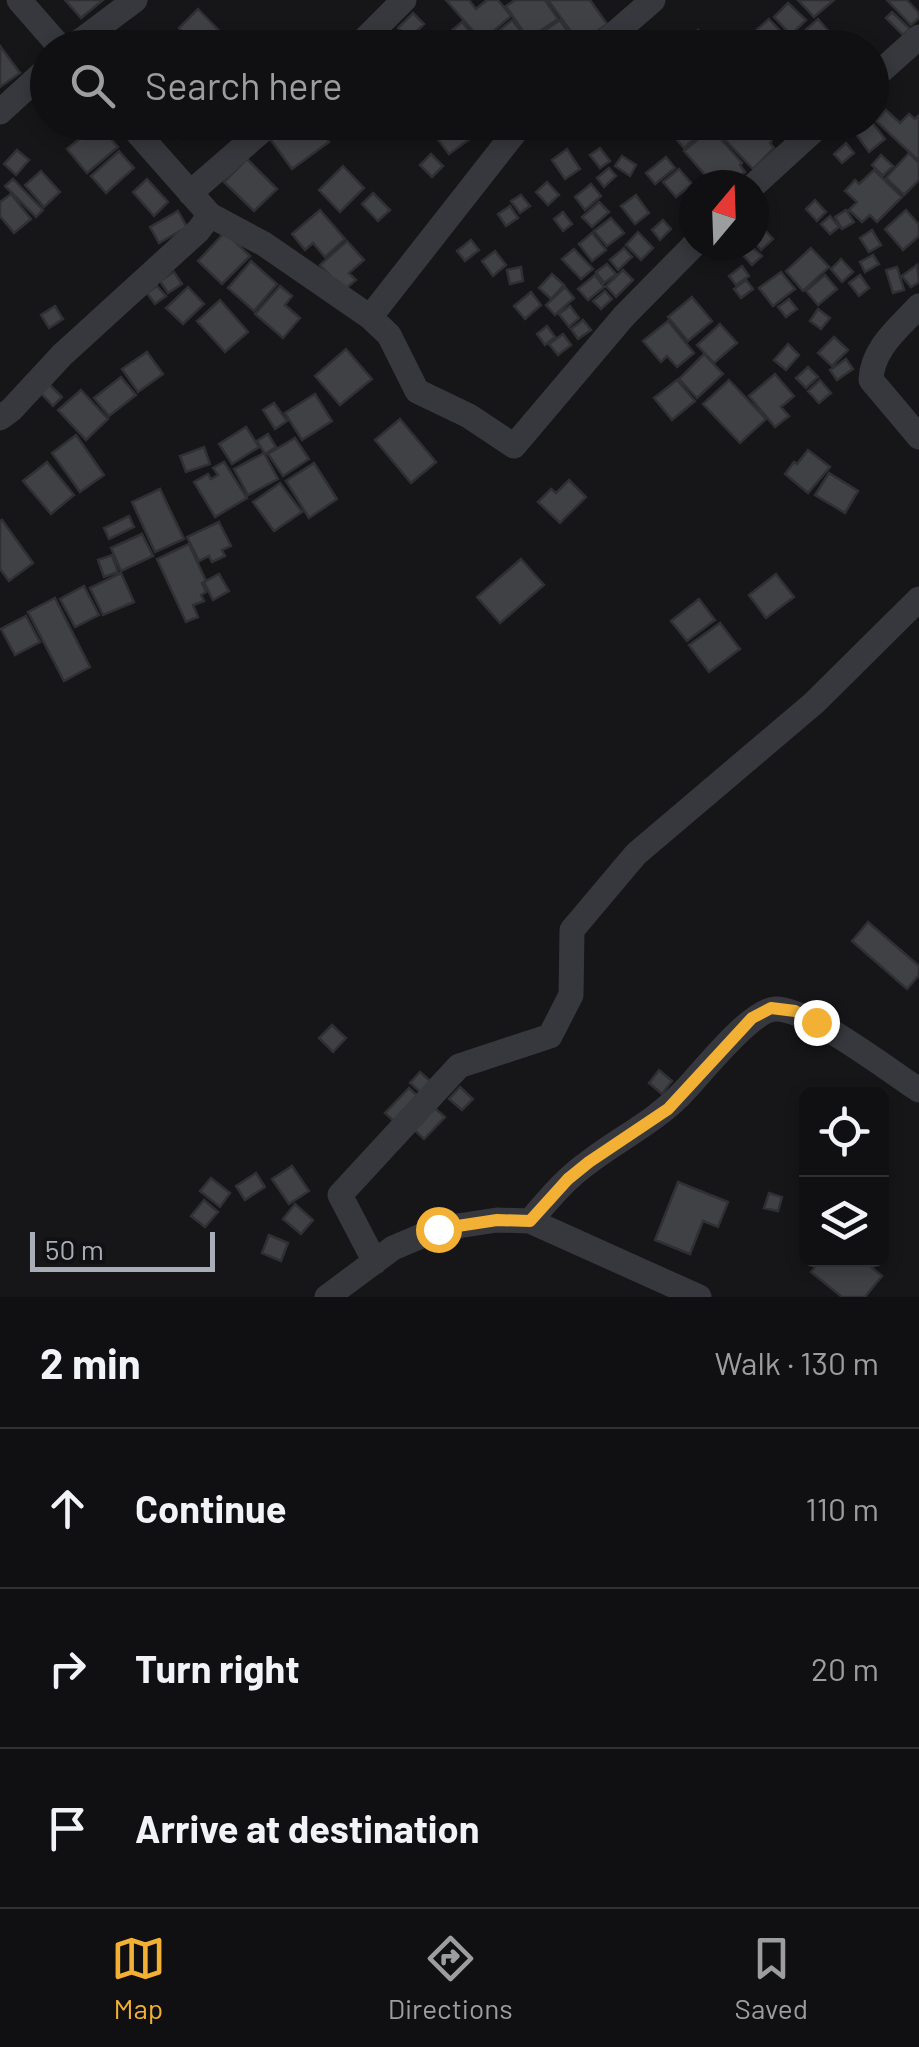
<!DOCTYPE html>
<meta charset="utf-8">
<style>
body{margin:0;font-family:Barlow,sans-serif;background:#1e1e20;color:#f1f3f6}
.controls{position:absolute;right:30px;bottom:30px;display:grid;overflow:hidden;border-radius:15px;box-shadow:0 5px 15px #0003}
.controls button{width:90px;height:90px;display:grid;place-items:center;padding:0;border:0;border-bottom:2px solid #303032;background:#101012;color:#f1f3f6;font:50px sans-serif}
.compass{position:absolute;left:679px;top:170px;width:90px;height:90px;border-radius:50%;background:#101012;box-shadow:0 5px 15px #0003;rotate:19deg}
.scale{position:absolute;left:30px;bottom:25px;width:185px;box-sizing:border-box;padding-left:10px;border:5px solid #a8adb8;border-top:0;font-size:28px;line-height:35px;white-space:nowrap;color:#a8adb8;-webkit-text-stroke:8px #111113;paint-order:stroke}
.stop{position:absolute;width:30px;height:30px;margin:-22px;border:8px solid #f2b134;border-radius:50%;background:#fff}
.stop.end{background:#f2b134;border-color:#fff;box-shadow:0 2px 10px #0008}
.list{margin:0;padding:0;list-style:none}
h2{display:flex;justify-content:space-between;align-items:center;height:130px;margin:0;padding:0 40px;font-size:42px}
h2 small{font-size:32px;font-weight:400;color:#9c9d9f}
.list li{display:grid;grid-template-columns:65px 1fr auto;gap:30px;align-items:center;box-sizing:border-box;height:160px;padding:0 40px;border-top:2px solid #303032}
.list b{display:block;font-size:38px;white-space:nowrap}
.list em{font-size:32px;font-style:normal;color:#9c9d9f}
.icon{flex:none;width:55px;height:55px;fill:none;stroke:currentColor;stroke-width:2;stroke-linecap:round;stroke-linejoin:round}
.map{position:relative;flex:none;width:919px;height:1297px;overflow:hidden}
.search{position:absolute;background:#101012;box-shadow:0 5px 15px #0003;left:30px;right:30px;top:30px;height:110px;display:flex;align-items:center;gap:25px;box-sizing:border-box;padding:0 35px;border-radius:55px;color:#9c9d9f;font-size:38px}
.sheet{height:610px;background:#101012}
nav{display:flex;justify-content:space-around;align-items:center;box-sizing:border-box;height:140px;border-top:2px solid #303032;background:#101012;font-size:28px;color:#9c9d9f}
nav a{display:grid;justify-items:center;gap:5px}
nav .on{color:#f2b134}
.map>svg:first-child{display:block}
.building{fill:#404145;stroke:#303034;stroke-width:2.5}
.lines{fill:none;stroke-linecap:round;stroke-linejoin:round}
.minor{stroke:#37383d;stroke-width:25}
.route{stroke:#f2b134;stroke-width:12}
</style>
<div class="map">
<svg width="919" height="1297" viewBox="0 0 919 1297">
<rect width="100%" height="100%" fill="#161618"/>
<!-- building -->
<path class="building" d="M65,0h38l-22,18z
M446,0h23l7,9 11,-9h11l13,16 -29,25z
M515,0h30l13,19 -30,20 -22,-33z
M548,0h42l17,24 -27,20z
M798,0h36l-20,17z
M887,0h20l12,13v5l-8,7z
M788,3l18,17 -15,15 -17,-18z
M198,9l36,37 -2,2h-34l-19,-20z
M892,12l18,17 -7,6 -17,-17z
M413,13l11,11 -15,15 -11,-11z
M769,19l18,19 -11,10h-24l-7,-8z
M818,19l25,29h-43l-6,-8z
M512,20l22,27 -45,1 -4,-6z
M560,20l18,27 -40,1 -6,-9z
M462,22l19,23 -4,3h-32l-6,-7z
M698,30l10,13 -7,5h-11l-5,-8z
M0,46l20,27 -20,14z
M886,110l14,13 9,-9 6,5 4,-4v46l-43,-40z
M165,122h35l-22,17z
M286,122h28l15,20 -37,27 -24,-33z
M441,122h18l12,16 -22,16 -18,-24z
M685,122h20l3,4 -24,22 -12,-14z
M714,122h41l17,18 -2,3 4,5 -21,21 -42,-44z
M872,122l13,17 -16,13 -13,-18z
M98,124l20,23 -31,26 -20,-24z
M711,128l31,35 -2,2 5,7 -15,13h-16l-30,-34z
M846,143l8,10 -12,10 -8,-9z
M600,148l10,13 -10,7 -10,-13z
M567,149l13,20 -15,10 -13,-19z
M17,150l12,10 -13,15 -12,-11z
M119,151l15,17 -28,25 -15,-17z
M909,153l10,10v17l-15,15 -18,-17z
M431,154l12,12 -11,11 -12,-12z
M881,155l12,11 -10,10 -11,-11z
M622,156l14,9 -6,11 -15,-10z
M666,157l9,11 -20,16 -9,-11z
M247,159l30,30 -23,22 -30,-29z
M343,166l21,22 -24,24 -21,-22z
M609,168l7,8 -12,11 -7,-9z
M679,169l13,15 -16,13 -13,-15z
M874,170l28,27 -25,25 -7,-7 -8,7 -13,-12 8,-8 -12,-11 10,-11 4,4z
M41,171l19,21 -16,15 -19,-22z
M13,179l30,31 -7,7 -31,-31z
M147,179l21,23 -14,14 -21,-24z
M547,182l12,13 -11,10 -12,-13z
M591,184l10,12 -16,14 -10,-13z
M373,193l17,17 -12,11 -16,-17z
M11,194l20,25 -17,14 -14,-17v-14z
M521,195l9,11 -10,7 -9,-12z
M636,195l13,18 -14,11 -14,-18z
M815,200l11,12 -9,9 -11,-12z
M599,202l10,10 -17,15 -10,-10z
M510,206l8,12 -12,8 -8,-12z
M320,210l25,29 -20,18 -12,-14 -8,7 -13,-16z
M846,210l8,12 -12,7 -7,-12z
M906,210l13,15v11l-16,14 -18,-21z
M178,211l9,16 -28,16 -9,-16z
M563,212l9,12 -9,7 -9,-12z
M830,216l9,11 -9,7 -9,-10z
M611,218l13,15 -17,13 -13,-15z
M663,220l8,9 -11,11 -8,-10z
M763,228l10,11 -12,11 -7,-8v-6z
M872,230l9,15 -12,7 -9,-14z
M225,232l25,24 -28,28 -24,-23z
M638,232l15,16 -12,12 -15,-15z
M592,233l14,17 -14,11 -13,-17z
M471,240l8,10 -14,11 -8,-10z
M347,241l17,19 -15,13 7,7 -12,10 -24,-25z
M750,245l12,11 -10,9 -11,-12z
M624,248l8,9 -14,13 -8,-10z
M811,248l18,19 -26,24 -17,-20z
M574,249l19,20 -12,10 -19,-20z
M495,251l11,14 -13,11 -11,-15z
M873,255l6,9 -14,8 -5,-10z
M841,259l12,13 -11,10 -11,-13z
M251,261l26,23 -23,27 -26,-23z
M607,264l9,10 -12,9 -8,-11z
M917,265l2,17 -8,5 -9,-11z
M742,266l7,10 -13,9 -7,-9z
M521,267l2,14 -13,3 -3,-14z
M897,267l7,23 -11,3 -7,-23z
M623,270l10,10 -17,17 -10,-11z
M174,272l8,12 -14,9 -8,-12z
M781,272l14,17 -22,17 -14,-18z
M552,274l12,11 -13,14 -12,-11z
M595,275l9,12 -16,13 -10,-11z
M825,275l12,14 -19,16 -12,-14z
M860,275l9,13 -10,8 -10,-13z
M746,280l7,9 -12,9 -7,-9z
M157,286l9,10 -11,8 -8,-11z
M280,286l12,10 -7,9 15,13 -17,20 -28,-24z
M188,287l16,17 -21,20 -17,-16z
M565,287l9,11 -19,17 -9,-10z
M605,291l7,8 -11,10 -8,-8z
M531,292l10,13 -16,14 -11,-13z
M692,297l20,24 -24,20 -20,-24z
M789,299l8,10 -11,8 -8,-10z
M220,300l28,32 -23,20 -28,-31z
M55,306l8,13 -14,9 -8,-13z
M570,306l9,12 -10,9 -10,-13z
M818,309l12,9 -9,11 -11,-8z
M583,320l8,10 -13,9 -7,-10z
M668,321l26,32 -17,14 -10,-11 -6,6 -18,-21z
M720,324l17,19 -23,20 -17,-18z
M547,326l8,11 -10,8 -8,-11z
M563,334l8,11 -13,10 -9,-11z
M834,337l14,13 -16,16 -14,-13z
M788,344l11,11 -13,15 -12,-10z
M346,349l26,30 -32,26 -25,-29z
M147,352l16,22 -25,18 -16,-23z
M704,354l19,20 -26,24 -18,-19z
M846,359l7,10 -16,11 -7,-10z
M808,367l10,10 -12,11 -10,-10z
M775,374l19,22 -13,11 8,9 -14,11 -26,-31z
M121,377l15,18 -27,21 -15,-18z
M677,380l18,21 -23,19 -18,-22z
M729,380l37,39 -26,24 -37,-39z
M820,380l11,13 -12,10 -11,-12z
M46,381l16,16 -9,9 -16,-17z
M81,390l27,29 -22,21 -28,-30z
M315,394l17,27 -30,19 -17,-27z
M274,403l13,18 -12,8 -12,-19z
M400,419l36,43 -25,21 -36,-43z
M246,427l13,20 -27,17 -13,-20z
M268,434l8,13 -11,7 -8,-13z
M76,435l28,40 -24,17 -28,-39z
M295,438l14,21 -26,17 -15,-22z
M204,447l6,17 -24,8 -6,-16z
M808,450l22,17 -22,26 -23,-19 9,-12 3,2z
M264,453l14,26 -30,16 -14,-26z
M47,462l27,33 -23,19 -28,-33z
M224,462l23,36 -32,19 -21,-35 14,-8 3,5 7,-4 -5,-7z
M314,463l23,36 -28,19 -23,-37z
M829,473l29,18 -13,22 -30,-18z
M569,480l17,17 -26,26 -22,-21 13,-13 5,4z
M280,483l22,29 -28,19 -21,-29z
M160,489l24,50 -29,13 -23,-50z
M129,516l5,11 -25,12 -5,-11z
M2,520l31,43 -24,18 -9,-12v-48z
M219,522l12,24 -9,4 3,6 -13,6 -3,-6 -10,5 -12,-24z
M142,534l11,22 -32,15 -10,-23z
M189,544l17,37 -4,2 4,9 -5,3 3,6 -11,4 5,12 -12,5 -29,-63z
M112,555l6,17 -14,5 -6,-17z
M521,559l23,26 -44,38 -23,-26z
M121,573l13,29 -31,13 -13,-27z
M219,574l10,17 -16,9 -9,-18z
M776,574l18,23 -28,21 -17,-23z
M84,586l15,29 -24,12 -15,-28z
M55,598l35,69 -26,14 -36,-69z
M699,599l16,21 -28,21 -16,-20z
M26,616l14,26 -25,13 -14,-26z
M720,623l20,26 -31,23 -20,-27z
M868,922l51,44v9l-12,14 -55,-48z
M332,1025l14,13 -13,14 -14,-14z
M659,1070l13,11 -10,13 -13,-11z
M420,1072l17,15 -10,11 -17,-15z
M460,1087l13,12 -11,11 -13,-11z
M409,1088l14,13 -24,25 -14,-13z
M430,1104l15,13 -21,22 -14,-13z
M292,1166l17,25 -20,13 -17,-25z
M256,1173l9,14 -20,13 -9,-14z
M211,1178l19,15 -10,14 -20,-16z
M678,1182l50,20 -10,25 -15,-6 -13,33 -35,-14z
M769,1193l13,4 -4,14 -14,-3z
M204,1200l14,12 -13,15 -14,-11z
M295,1204l18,16 -12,14 -18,-15z
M269,1235l19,8 -7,18 -19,-8z
M821,1260h42l19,16 -17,21h-23l-31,-25z"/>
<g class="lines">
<!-- minor -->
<path class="minor" d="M19,0l42,48
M71,48l64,-48
M356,48l48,-48
M598,48l55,-48
M872,79l47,-42
M0,112l48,-44
M128,122l82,93 54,29 106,73 19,18 28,56 52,25 45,30 110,-130 70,-71
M754,185l69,-63
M190,193l82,-71
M919,306c-20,22 -47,42 -48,74l48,57
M370,317l153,-195
M0,418l11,-8 51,-55 136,-124 12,-16
M530,1221c18,-21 36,-43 59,-59 33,-25 69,-42 97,-73 17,-18 65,-79 89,-80 33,-1 113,61 144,81
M375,1262l-35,-67 119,-129 91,-30 21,-41 1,-65 64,-76 178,-151 105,-104
M327,1297l66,-49 45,-19 59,-9 33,1 169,76"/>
</g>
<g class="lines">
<!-- route -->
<path class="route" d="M438,1229l59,-9 33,1 38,-42 21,-17 79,-53 84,-91 19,-10 24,3 21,11"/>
</g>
</svg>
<div class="controls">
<button><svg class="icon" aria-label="locate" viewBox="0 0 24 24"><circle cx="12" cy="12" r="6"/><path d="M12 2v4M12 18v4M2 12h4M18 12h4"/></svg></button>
<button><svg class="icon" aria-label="layers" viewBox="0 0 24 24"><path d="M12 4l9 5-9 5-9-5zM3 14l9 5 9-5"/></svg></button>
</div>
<svg class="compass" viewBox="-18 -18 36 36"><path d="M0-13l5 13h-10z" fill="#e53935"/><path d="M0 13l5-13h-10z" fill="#9c9d9f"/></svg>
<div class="scale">50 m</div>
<div class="stop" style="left:438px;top:1229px"></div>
<div class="stop end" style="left:816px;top:1022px"></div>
<div class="search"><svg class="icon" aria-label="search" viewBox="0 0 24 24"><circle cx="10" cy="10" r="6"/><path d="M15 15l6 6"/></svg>Search here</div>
</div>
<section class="sheet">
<h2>2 min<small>Walk · 130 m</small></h2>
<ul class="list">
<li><svg class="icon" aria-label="ahead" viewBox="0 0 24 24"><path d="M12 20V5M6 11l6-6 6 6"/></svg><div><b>Continue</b></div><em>110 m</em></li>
<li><svg class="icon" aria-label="right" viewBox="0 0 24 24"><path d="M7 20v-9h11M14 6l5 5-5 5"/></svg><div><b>Turn right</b></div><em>20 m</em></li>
<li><svg class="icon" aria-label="arrive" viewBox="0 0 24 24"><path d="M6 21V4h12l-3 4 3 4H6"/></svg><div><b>Arrive at destination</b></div></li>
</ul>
</section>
<nav>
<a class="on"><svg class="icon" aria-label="map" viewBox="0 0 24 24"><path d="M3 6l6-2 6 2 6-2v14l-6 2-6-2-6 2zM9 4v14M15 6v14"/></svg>Map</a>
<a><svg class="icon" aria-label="directions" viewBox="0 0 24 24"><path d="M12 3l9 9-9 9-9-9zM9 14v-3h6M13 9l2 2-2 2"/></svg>Directions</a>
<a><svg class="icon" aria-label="saved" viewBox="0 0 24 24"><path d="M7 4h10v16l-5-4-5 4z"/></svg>Saved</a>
</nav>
